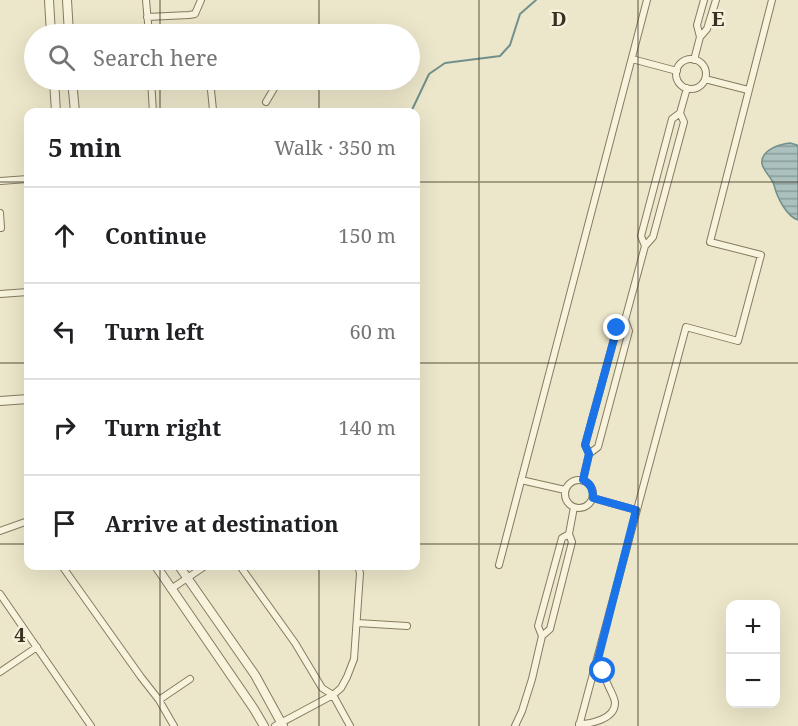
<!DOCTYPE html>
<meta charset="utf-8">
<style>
body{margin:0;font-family:"Noto Serif",serif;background:#f2f2f2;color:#202124}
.controls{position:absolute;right:18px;bottom:18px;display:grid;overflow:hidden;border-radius:12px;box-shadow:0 6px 24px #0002}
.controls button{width:54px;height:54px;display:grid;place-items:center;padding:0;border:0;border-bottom:2px solid #e0e0e0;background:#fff;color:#202124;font:30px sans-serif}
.stop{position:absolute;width:18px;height:18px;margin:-14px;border:4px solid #1a73e8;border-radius:50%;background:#fff}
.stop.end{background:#1a73e8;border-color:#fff;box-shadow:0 2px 6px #0008}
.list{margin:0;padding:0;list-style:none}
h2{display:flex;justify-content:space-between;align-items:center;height:78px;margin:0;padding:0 24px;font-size:26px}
h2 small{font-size:20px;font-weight:400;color:#757577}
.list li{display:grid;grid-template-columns:39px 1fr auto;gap:18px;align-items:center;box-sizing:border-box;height:96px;padding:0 24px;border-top:2px solid #e0e0e0}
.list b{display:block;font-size:22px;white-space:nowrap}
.list em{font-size:20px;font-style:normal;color:#757577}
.icon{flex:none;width:33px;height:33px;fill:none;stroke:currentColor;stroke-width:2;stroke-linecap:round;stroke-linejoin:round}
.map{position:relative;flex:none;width:798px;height:726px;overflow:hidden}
.search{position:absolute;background:#fff;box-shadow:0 6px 24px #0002;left:24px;top:24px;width:396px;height:66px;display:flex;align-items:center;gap:15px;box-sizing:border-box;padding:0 21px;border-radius:33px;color:#757577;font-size:22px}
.panel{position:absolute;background:#fff;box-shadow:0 6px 24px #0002;left:24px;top:108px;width:396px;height:462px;border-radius:12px}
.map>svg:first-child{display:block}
.water{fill:url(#water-rules);stroke:#718f8c;stroke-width:1.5}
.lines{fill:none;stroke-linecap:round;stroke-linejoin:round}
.stream{stroke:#718f8c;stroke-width:2}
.minor-casing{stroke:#877b5f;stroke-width:8}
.tertiary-casing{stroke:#877b5f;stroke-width:10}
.minor{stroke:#f7f3dd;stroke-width:6}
.tertiary{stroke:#f7f3dd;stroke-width:8}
.route{stroke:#1a73e8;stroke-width:8}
.grid{fill:none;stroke:#393122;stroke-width:1.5;stroke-opacity:0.55}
.grid-label{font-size:20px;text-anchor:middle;font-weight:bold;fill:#393122;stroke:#f4f0d9;stroke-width:5;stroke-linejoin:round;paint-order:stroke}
</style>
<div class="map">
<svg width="798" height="726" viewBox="0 0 798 726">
<defs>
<pattern id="water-rules" width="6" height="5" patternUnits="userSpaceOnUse" patternTransform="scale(1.5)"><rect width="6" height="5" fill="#aac1be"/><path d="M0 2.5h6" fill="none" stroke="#8b9d9a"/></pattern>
</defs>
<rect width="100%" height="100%" fill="#ece7ca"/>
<!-- water -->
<path class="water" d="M790,143l7,2 1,2v73c-12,-4 -21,-23 -24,-35 -2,-7 -10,-13 -12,-21 -2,-14 18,-20 28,-21z"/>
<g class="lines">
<!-- stream -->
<path class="stream" d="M411,112l18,-38 16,-11 55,-7 10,-11 10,-31 16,-14"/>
<!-- minor casing -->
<g class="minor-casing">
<path id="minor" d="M146,0l3,34
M147,17l42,-2 6,-1 6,-14
M700,37l7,-8 9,-29
M632,59l45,12
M676 74a15 15 0 1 1 30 0a15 15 0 1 1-30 0Z
M694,60l6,-23 -3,-12 7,-25
M705,79l43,11
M151,80l2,32
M210,80l3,30
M266,102l13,-22
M680,113l7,-25
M0,181l28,-2
M0,213l1,15
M0,294l28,-2
M625,320l20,-74 8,-9 31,-115 -4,-9 -8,6 -31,117 4,10
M565 494a14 14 0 1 1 28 0a14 14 0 1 1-28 0Z
M521,480l44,10
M583,480l6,-26 9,-7 31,-116 -4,-11 -8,8 -32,117 4,9
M593,498l43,12
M0,531l28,-10
M569,534l5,-27
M499,565l148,-565
M62,566l79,111 18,23 15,26
M240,566l55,77 27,45 11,7 17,31
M171,589l34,-23
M0,594l91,132
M357,623l50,3
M0,672l37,-25
M159,700l31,-21
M579,724c12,0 36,-5 36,-21 0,-5 -5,-13 -7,-18 -3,-8 -6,-15 -11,-22
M275,726l58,-31 8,-7 6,-11 7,-18 6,-86 -2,-7
M515,726l7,-15 10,-32 10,-43 -4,-10 24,-88 7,-4 3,8 -22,87 -8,7
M579,726l107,-399 52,14 23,-86 -51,-13 62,-242"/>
</g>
<!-- tertiary casing -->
<g class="tertiary-casing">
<path id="tertiary" d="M49,0l2,34
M67,0l2,34
M54,80l2,32
M72,80l3,32
M0,401l28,-2
M156,566l98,143 10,17
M179,566l76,109 28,51"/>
</g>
<!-- minor -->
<use href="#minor" class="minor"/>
<!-- tertiary -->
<use href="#tertiary" class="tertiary"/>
</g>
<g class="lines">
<!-- route -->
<path class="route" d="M603,671l-6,-8 39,-153 -43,-12c0,-8 -2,-15 -10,-18l6,-26 -4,-9 32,-117"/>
</g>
<!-- grid -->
<path class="grid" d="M160,0v34M319,0v34M479,0v726M638,0v726M160,80v32M319,80v32M0,182h28M416,182h382M0,363h28M416,363h382M0,544h28M416,544h382M160,566v160M319,566v160"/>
<g class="grid-label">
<text x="559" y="26">D</text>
<text x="718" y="26">E</text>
<text x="20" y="642">4</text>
</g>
</svg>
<div class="controls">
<button>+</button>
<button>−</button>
</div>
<div class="stop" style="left:603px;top:671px"></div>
<div class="stop end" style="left:617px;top:328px"></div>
<div class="search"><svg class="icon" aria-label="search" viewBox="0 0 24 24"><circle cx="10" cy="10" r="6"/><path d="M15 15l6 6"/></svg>Search here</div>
<section class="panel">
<h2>5 min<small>Walk · 350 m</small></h2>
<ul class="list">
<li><svg class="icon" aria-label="ahead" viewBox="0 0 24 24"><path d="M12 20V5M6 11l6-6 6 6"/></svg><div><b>Continue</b></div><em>150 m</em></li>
<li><svg class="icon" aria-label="left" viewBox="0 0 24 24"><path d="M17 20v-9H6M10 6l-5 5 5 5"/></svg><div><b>Turn left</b></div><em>60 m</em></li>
<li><svg class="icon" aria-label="right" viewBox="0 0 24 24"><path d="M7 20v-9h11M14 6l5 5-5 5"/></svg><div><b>Turn right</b></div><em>140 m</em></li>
<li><svg class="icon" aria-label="arrive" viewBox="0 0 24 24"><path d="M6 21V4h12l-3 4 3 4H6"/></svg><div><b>Arrive at destination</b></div></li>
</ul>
</section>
</div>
